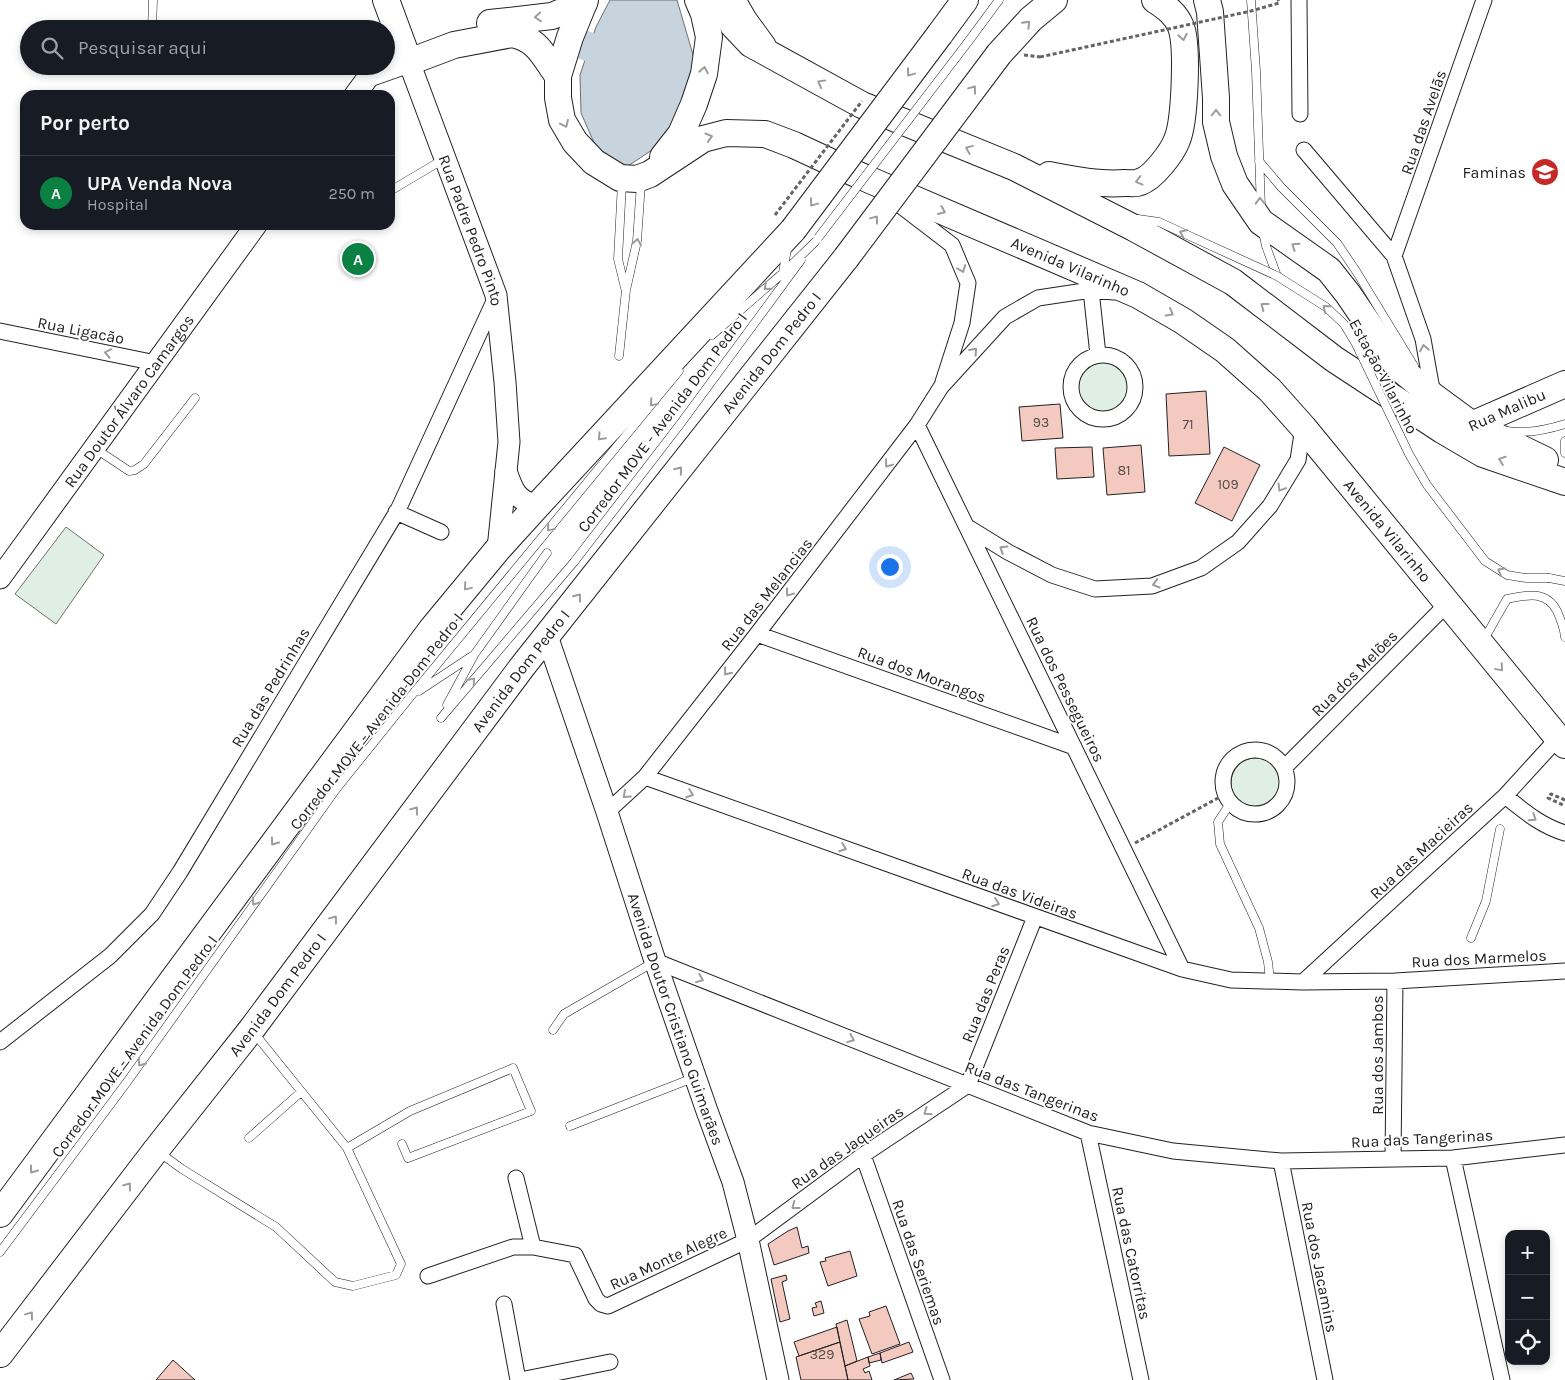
<!DOCTYPE html>
<html lang="pt">
<meta charset="utf-8">
<style>
body{margin:0;font-family:Karla,sans-serif;background:#242831;color:#f1f3f6}
.controls{position:absolute;right:15px;bottom:15px;display:grid;overflow:hidden;border-radius:10px;box-shadow:0 2px 8px #0003}
.controls button{width:45px;height:45px;display:grid;place-items:center;padding:0;border:0;border-bottom:1px solid #363941;background:#171b24;color:#f1f3f6;font:25px sans-serif}
.you{position:absolute;left:889px;top:566px;width:18px;height:18px;margin:-12px;border:4px solid #fff;border-radius:50%;background:#1a73e8;box-shadow:0 0 0 8px #1a73e833}
.badge{display:grid;place-items:center;width:32px;height:32px;border-radius:50%;background:#0b8043;color:#fff;font-size:16px;font-weight:700}
.pin{position:absolute;translate:-50% -50%;border:2px solid #fff;box-shadow:0 1px 5px #0006}
.list{margin:0;padding:0;list-style:none}
h2{display:flex;justify-content:space-between;align-items:center;height:65px;margin:0;padding:0 20px;font-size:21px}
h2 small{font-size:16px;font-weight:400;color:#9ea1a6}
.list li{display:grid;grid-template-columns:32px 1fr auto;gap:15px;align-items:center;box-sizing:border-box;height:75px;padding:0 20px;border-top:1px solid #363941}
.list b{display:block;font-size:19px;white-space:nowrap}
.list p{margin:0;font-size:16px;white-space:nowrap;color:#9ea1a6}
.list em{font-size:16px;font-style:normal;color:#9ea1a6}
.icon{flex:none;width:28px;height:28px;fill:none;stroke:currentColor;stroke-width:2;stroke-linecap:round;stroke-linejoin:round}
.map{position:relative;flex:none;width:1565px;height:1380px;overflow:hidden}
.search{position:absolute;background:#171b24;box-shadow:0 2px 8px #0003;left:20px;top:20px;width:375px;height:55px;display:flex;align-items:center;gap:12px;box-sizing:border-box;padding:0 18px;border-radius:28px;color:#9ea1a6;font-size:19px}
.panel{position:absolute;background:#171b24;box-shadow:0 2px 8px #0003;left:20px;top:90px;width:375px;height:140px;border-radius:15px}
.map>svg:first-child{display:block}
.green{fill:#e0efe3;stroke:#6f6f6f}
.water{fill:#c7d3dd;stroke:#6f6f6f}
.lines{fill:none;stroke-linecap:round;stroke-linejoin:round}
.river{stroke:#c7d3dd;stroke-width:29}
.building{fill:#f3c9c0;stroke:#222}
.lane-casing{stroke:#222;stroke-width:9}
.street-casing{stroke:#222;stroke-width:17}
.secondary-casing{stroke:#222;stroke-width:23}
.highway-casing{stroke:#222;stroke-width:28}
.path{stroke:#646464;stroke-width:3;stroke-dasharray:4 2.5;stroke-linecap:butt}
.lane{stroke:#fff;stroke-width:8}
.street{stroke:#fff;stroke-width:15}
.secondary{stroke:#fff;stroke-width:21}
.highway{stroke:#fff;stroke-width:26}
.lane-bridge-casing{stroke:#222;stroke-width:9;stroke-linecap:butt}
.highway-bridge-casing{stroke:#222;stroke-width:28;stroke-linecap:butt}
.path-bridge{stroke:#646464;stroke-width:3;stroke-dasharray:4 2.5;stroke-linecap:butt}
.lane-bridge{stroke:#fff;stroke-width:8}
.highway-bridge{stroke:#fff;stroke-width:26}
.oneway{stroke:#9c9c9c}
.labels{text-anchor:middle;stroke-width:4;stroke-linejoin:round;paint-order:stroke}
.number-label{font-size:14px;fill:#564c4a}
.street-label{font-size:16px;fill:#222;stroke:#fff}
.poi-label{font-size:16px;fill:#222;stroke:#fff;text-anchor:end}
</style>
<div class="map">
<svg width="1565" height="1380" viewBox="0 0 1565 1380">
<rect width="100%" height="100%" fill="#fff"/>
<!-- green -->
<path class="green" d="M1078 387a25 25 0 1 1 50 0a25 25 0 1 1-50 0Z
M66,527l38,28 -48,69 -41,-30z
M1231 783a25 25 0 1 1 50 0a25 25 0 1 1-50 0Z"/>
<!-- water -->
<path class="water" d="M610,0h67l17,58 -12,51 -18,33 -36,24 -13,-4 -20,-17 -14,-32 -1,-38 16,-48z"/>
<g class="lines">
<!-- river -->
<path class="river" d="M584,45l42,17"/>
</g>
<!-- building -->
<path class="building" d="M1206,391l4,63 -41,2 -3,-62z
M1060,404l3,34 -41,3 -3,-34z
M1141,445l4,47 -38,3 -4,-47z
M1092,447l2,30 -37,2 -2,-31z
M1224,447l36,18 -28,56 -37,-18z
M797,1227l5,21 6,-2 1,7 -35,12 -6,-21 20,-13z
M850,1251l7,25 -29,10 -8,-24 6,-1 -1,-3z
M786,1275l1,5 -5,2 8,37 -10,3 -9,-43z
M821,1301l3,12 -10,3 -2,-8 5,-1 -2,-4z
M886,1306l14,38 -28,10 -13,-35 11,-3 -1,-4z
M847,1320l10,41 -12,5 -9,-42z
M837,1327l3,15 -41,14 -5,-14z
M840,1342l8,38h-47l-5,-23z
M909,1342l4,10 -31,11 -2,-10z
M880,1353l1,7 -12,3 -1,-6z
M868,1357l2,9 -7,3 2,4 4,-2 3,9h-24l-3,-14z
M173,1360l22,20h-39z
M911,1373l3,6 -20,1z"/>
<g class="lines">
<!-- lane casing -->
<g class="lane-casing">
<path id="lane" d="M1251,0l5,71 5,137
M152,29l1,-29
M968,42l31,-42
M1259,161l22,26 56,56 19,28 58,95
M622,183l-4,76 7,29
M390,191l54,-32
M1138,219l21,3
M1263,232l3,14 11,30
M783,273l4,-24
M712,335l71,-62 32,-31
M619,356l7,-66 11,-49 4,-58
M1507,431c20,3 39,-1 58,-7
M1565,441v12
M96,449l33,22 6,-1 9,-6 51,-66
M1549,578l16,3
M1483,641l24,-42c20,-4 39,-9 50,12 4,9 7,16 8,26
M419,691l53,-35
M447,705l27,-50 73,-102
M441,718l133,-156 107,-139 120,-163
M1231,802l-13,20 2,22 39,84 9,34 2,19
M1471,938l15,-37 14,-72
M553,1030l11,-16 90,-52
M570,1126l123,-48
M249,1138l52,-46
M347,1148l63,-37 103,-43 18,43 -123,47 -6,-14
M160,1153l22,16 94,58 59,55 18,4 43,-11 5,-11 -54,-116 -92,-114
M0,1252l127,-170 210,-294 74,-92 268,-325"/>
</g>
<!-- street casing -->
<g class="street-casing">
<path id="street" d="M1299,0l1,114
M1304,150l90,106 29,83 10,56
M892,199l60,46 16,38 -6,40 -19,59
M1394,256l90,-256
M1091,290l7,65
M0,331l156,32
M1071 387a32 32 0 1 1 64 0a32 32 0 1 1-64 0Z
M917,425l265,544
M396,512l45,20
M969,528l39,24 44,23 43,14 57,-3 49,-18 37,-26 32,-36 28,-46 5,-33
M757,634l317,113
M1223 782a32 32 0 1 1 64 0a32 32 0 1 1-64 0Z
M1284,768l164,-165
M645,777l537,192 49,11 72,2 92,-1 170,-10
M1505,796c19,15 36,30 60,37
M607,812l38,-35 112,-143 160,-209 24,-38 64,-70 33,-19 53,-8 23,2
M655,961l433,172 85,18 108,10 172,-3 112,-13
M1303,982l202,-186 53,-58
M0,1042l110,-86 42,-42 28,-42 218,-362 98,-213
M968,1085l67,-168
M1088,1133l53,247
M863,1155l79,225
M1453,1158l49,222
M1393,1159l2,-178
M1281,1161l44,219
M516,1178l17,69
M428,1276l85,-29h20l42,8 21,44 5,5 7,2 140,-66 115,-85 105,-70
M504,1304l14,76
M520,1380l90,-18"/>
</g>
<!-- secondary casing -->
<g class="secondary-casing">
<g id="secondary">
<path d="M735,0l11,19 19,26"/>
<path id="s1" d="M369,76l40,-14 87,233 9,87 4,60 -11,107"/>
<path d="M355,95l14,-19 10,-9"/>
<path d="M506,471c7,20 10,29 31,35"/>
<path id="s2" d="M0,578l256,-353"/>
<path id="s3" d="M547,636l60,176 48,149 52,150 26,71 15,58 30,140"/>
</g>
</g>
<!-- highway casing -->
<g class="highway-casing">
<g id="highway">
<path d="M386,0l23,62 45,-17 58,-11c26,5 32,23 46,42"/>
<path id="s4" d="M585,0l-15,37 -12,39v22l4,22 13,22 19,20 26,16 17,1 13,-5 53,-35 23,-6 39,1 29,11 71,33 273,117 45,26 42,29 45,40 33,37 255,311 7,7"/>
<path d="M718,0l15,25 18,19 111,61 152,62 120,61 99,54 101,77 108,71 41,24 82,28"/>
<path d="M1207,0l3,12 6,86v24l8,34 11,28 26,38 68,48 19,24 49,72 36,30 38,28 74,36"/>
<path d="M490,23l62,-7 32,-13"/>
<path d="M940,34l25,-34"/>
<path d="M999,54l32,-35 23,-19"/>
<path d="M663,157l18,-23 13,-30 10,-30 5,-37 -5,-23 -6,-14"/>
<path d="M1049,175c26,5 50,10 76,8 5,0 11,1 15,-1 13,-4 32,-29 37,-42 8,-19 11,-94 4,-113 -5,-13 -15,-20 -26,-27"/>
<path id="s5" d="M1460,430l105,-46"/>
<path d="M0,1214l431,-584 67,-81 39,-43 256,-276"/>
<path id="s6" d="M0,1354l156,-204 95,-120 271,-363 324,-409"/>
</g>
</g>
<!-- path -->
<path class="path" d="M1024,55l16,2
M1565,800l-14,-6 -3,4 17,8
M1135,843l85,-46"/>
<!-- lane -->
<use href="#lane" class="lane"/>
<!-- street -->
<use href="#street" class="street"/>
<!-- secondary -->
<use href="#secondary" class="secondary"/>
<!-- highway -->
<use href="#highway" class="highway"/>
<!-- lane-bridge casing -->
<g class="lane-bridge-casing">
<path id="lane-bridge" d="M1159,222l118,54 49,31 18,17 12,20 53,110 18,31 58,76 22,14 19,3h23
M818,238l150,-196"/>
</g>
<!-- highway-bridge casing -->
<g class="highway-bridge-casing">
<path id="highway-bridge" d="M793,230l147,-196
M846,258l153,-204"/>
</g>
<!-- path-bridge -->
<path class="path-bridge" d="M1040,57l211,-46 28,-8 -1,-3
M775,215l87,-114"/>
<!-- lane-bridge -->
<use href="#lane-bridge" class="lane-bridge"/>
<!-- highway-bridge -->
<use href="#highway-bridge" class="highway-bridge"/>
</g>
<!-- one-way arrows -->
<defs><path id="oneway-chevron" d="M-2-3.5L2.5 0L-2 3.5" fill="none" stroke-width="1.6" stroke-linecap="round" stroke-linejoin="round" transform="scale(1.25)"/></defs>
<g class="oneway">
<use href="#oneway-chevron" transform="translate(538 17) rotate(175)"/>
<use href="#oneway-chevron" transform="translate(1027 24) rotate(-46)"/>
<use href="#oneway-chevron" transform="translate(1183 37) rotate(80)"/>
<use href="#oneway-chevron" transform="translate(704 70) rotate(-80)"/>
<use href="#oneway-chevron" transform="translate(910 73) rotate(127)"/>
<use href="#oneway-chevron" transform="translate(821 83) rotate(-151)"/>
<use href="#oneway-chevron" transform="translate(973 89) rotate(-53)"/>
<use href="#oneway-chevron" transform="translate(1216 113) rotate(-90)"/>
<use href="#oneway-chevron" transform="translate(565 124) rotate(65)"/>
<use href="#oneway-chevron" transform="translate(709 137) rotate(-17)"/>
<use href="#oneway-chevron" transform="translate(969 149) rotate(-158)"/>
<use href="#oneway-chevron" transform="translate(1139 181) rotate(165)"/>
<use href="#oneway-chevron" transform="translate(1260 201) rotate(-92)"/>
<use href="#oneway-chevron" transform="translate(813 203) rotate(127)"/>
<use href="#oneway-chevron" transform="translate(942 211) rotate(23)"/>
<use href="#oneway-chevron" transform="translate(875 219) rotate(-53)"/>
<use href="#oneway-chevron" transform="translate(1183 233) rotate(-156)"/>
<use href="#oneway-chevron" transform="translate(637 242) rotate(-81)"/>
<use href="#oneway-chevron" transform="translate(1295 246) rotate(-145)"/>
<use href="#oneway-chevron" transform="translate(962 269) rotate(69)"/>
<use href="#oneway-chevron" transform="translate(767 287) rotate(139)"/>
<use href="#oneway-chevron" transform="translate(1264 306) rotate(-143)"/>
<use href="#oneway-chevron" transform="translate(1326 308) rotate(-141)"/>
<use href="#oneway-chevron" transform="translate(1170 313) rotate(30)"/>
<use href="#oneway-chevron" transform="translate(1424 348) rotate(-100)"/>
<use href="#oneway-chevron" transform="translate(974 351) rotate(-48)"/>
<use href="#oneway-chevron" transform="translate(108 353) rotate(-169)"/>
<use href="#oneway-chevron" transform="translate(653 403) rotate(130)"/>
<use href="#oneway-chevron" transform="translate(601 437) rotate(133)"/>
<use href="#oneway-chevron" transform="translate(1502 460) rotate(-161)"/>
<use href="#oneway-chevron" transform="translate(888 464) rotate(127)"/>
<use href="#oneway-chevron" transform="translate(679 470) rotate(-52)"/>
<use href="#oneway-chevron" transform="translate(1281 488) rotate(121)"/>
<use href="#oneway-chevron" transform="translate(550 528) rotate(130)"/>
<use href="#oneway-chevron" transform="translate(1003 549) rotate(-148)"/>
<use href="#oneway-chevron" transform="translate(1501 571) rotate(-150)"/>
<use href="#oneway-chevron" transform="translate(1156 584) rotate(164)"/>
<use href="#oneway-chevron" transform="translate(467 587) rotate(130)"/>
<use href="#oneway-chevron" transform="translate(789 593) rotate(127)"/>
<use href="#oneway-chevron" transform="translate(578 597) rotate(-52)"/>
<use href="#oneway-chevron" transform="translate(1500 668) rotate(50)"/>
<use href="#oneway-chevron" transform="translate(727 672) rotate(128)"/>
<use href="#oneway-chevron" transform="translate(472 681) rotate(-50)"/>
<use href="#oneway-chevron" transform="translate(690 794) rotate(20)"/>
<use href="#oneway-chevron" transform="translate(626 795) rotate(138)"/>
<use href="#oneway-chevron" transform="translate(415 810) rotate(-53)"/>
<use href="#oneway-chevron" transform="translate(1533 818) rotate(34)"/>
<use href="#oneway-chevron" transform="translate(274 842) rotate(126)"/>
<use href="#oneway-chevron" transform="translate(843 848) rotate(20)"/>
<use href="#oneway-chevron" transform="translate(255 902) rotate(126)"/>
<use href="#oneway-chevron" transform="translate(996 903) rotate(20)"/>
<use href="#oneway-chevron" transform="translate(334 919) rotate(-53)"/>
<use href="#oneway-chevron" transform="translate(700 979) rotate(22)"/>
<use href="#oneway-chevron" transform="translate(851 1039) rotate(22)"/>
<use href="#oneway-chevron" transform="translate(141 1063) rotate(125)"/>
<use href="#oneway-chevron" transform="translate(927 1112) rotate(146)"/>
<use href="#oneway-chevron" transform="translate(33 1170) rotate(126)"/>
<use href="#oneway-chevron" transform="translate(128 1186) rotate(-53)"/>
<use href="#oneway-chevron" transform="translate(795 1206) rotate(143)"/>
<use href="#oneway-chevron" transform="translate(30 1315) rotate(-53)"/>
</g>
<!-- icons -->
<defs>
<g id="university-disc" transform="scale(1.4375)"><circle r="9.5" fill="#c62828" stroke="#fff"/><path d="M0-5L7-2L0 1L-7-2ZM-4 1L0 2.5L4 1V4Q0 6-4 4Z" fill="#fff"/></g>
</defs>
<g fill-rule="evenodd">
<use href="#university-disc" x="1545" y="172"/>
</g>
<g class="labels">
<!-- number labels -->
<g class="number-label">
<text x="1041" y="427">93</text>
<text x="1188" y="429">71</text>
<text x="1124" y="475">81</text>
<text x="1228" y="489">109</text>
<text x="822" y="1359">329</text>
</g>
<!-- street labels -->
<g class="street-label">
<text transform="translate(1423 122) rotate(-71)" y="6">Rua das Avelãs</text>
<text dy="6" stroke="none"><textPath href="#s1" startOffset="222">Rua Padre Pedro Pinto</textPath></text>
<text dy="6" stroke="none"><textPath href="#s4" startOffset="699">Avenida Vilarinho</textPath></text>
<text transform="translate(81 330) rotate(11)" y="6">Rua Ligacão</text>
<text dy="6" stroke="none"><textPath href="#s6" startOffset="1264">Avenida Dom Pedro I</textPath></text>
<text transform="translate(1384 376) rotate(62)" y="6">Estação Vilarinho</text>
<text dy="6" stroke="none"><textPath href="#s2" startOffset="219">Rua Doutor Álvaro Camargos</textPath></text>
<text dy="6" stroke="none"><textPath href="#s5" startOffset="51">Rua Malibu</textPath></text>
<text transform="translate(662 422) rotate(-53)" y="6">Corredor MOVE - Avenida Dom Pedro I</text>
<text dy="6" stroke="none"><textPath href="#s4" startOffset="1119">Avenida Vilarinho</textPath></text>
<text transform="translate(766 594) rotate(-52)" y="6">Rua das Melancias</text>
<text dy="6" stroke="none"><textPath href="#s6" startOffset="859">Avenida Dom Pedro I</textPath></text>
<text transform="translate(1354 673) rotate(-45)" y="6">Rua dos Melões</text>
<text transform="translate(922 674) rotate(20)" y="6">Rua dos Morangos</text>
<text transform="translate(270 687) rotate(-59)" y="6">Rua das Pedrinhas</text>
<text transform="translate(1066 689) rotate(64)" y="6">Rua dos Pessegueiros</text>
<text transform="translate(376 721) rotate(-52)" y="6">Corredor MOVE - Avenida Dom Pedro I</text>
<text transform="translate(1421 850) rotate(-43)" y="6">Rua das Macieiras</text>
<text transform="translate(1020 893) rotate(20)" y="6">Rua das Videiras</text>
<text transform="translate(1479 958) rotate(-3)" y="6">Rua dos Marmelos</text>
<text transform="translate(985 994) rotate(-68)" y="6">Rua das Peras</text>
<text dy="6" stroke="none"><textPath href="#s6" startOffset="454">Avenida Dom Pedro I</textPath></text>
<text dy="6" stroke="none"><textPath href="#s3" startOffset="404">Avenida Doutor Cristiano Guimarães</textPath></text>
<text transform="translate(134 1046) rotate(-54)" y="6">Corredor MOVE - Avenida Dom Pedro I</text>
<text transform="translate(1377 1055) rotate(-90)" y="6">Rua dos Jambos</text>
<text transform="translate(1032 1091) rotate(21)" y="6">Rua das Tangerinas</text>
<text transform="translate(1422 1138) rotate(-3)" y="6">Rua das Tangerinas</text>
<text transform="translate(847 1147) rotate(-35)" y="6">Rua das Jaqueiras</text>
<text transform="translate(1132 1253) rotate(78)" y="6">Rua das Catorritas</text>
<text transform="translate(668 1258) rotate(-25)" y="6">Rua Monte Alegre</text>
<text transform="translate(919 1262) rotate(71)" y="6">Rua das Seriemas</text>
<text transform="translate(1320 1267) rotate(79)" y="6">Rua dos Jacamins</text>
</g>
<!-- poi labels -->
<g class="poi-label">
<text x="1526" y="178">Faminas</text>
</g>
</g>
</svg>
<div class="controls">
<button>+</button>
<button>−</button>
<button><svg class="icon" aria-label="locate" viewBox="0 0 24 24"><circle cx="12" cy="12" r="6"/><path d="M12 2v4M12 18v4M2 12h4M18 12h4"/></svg></button>
</div>
<div class="you"></div>
<div class="pin badge" style="left:358px;top:259px">A</div>
<div class="search"><svg class="icon" aria-label="search" viewBox="0 0 24 24"><circle cx="10" cy="10" r="6"/><path d="M15 15l6 6"/></svg>Pesquisar aqui</div>
<section class="panel">
<h2>Por perto<small></small></h2>
<ul class="list">
<li><span class="badge">A</span><div><b>UPA Venda Nova</b><p>Hospital</p></div><em>250 m</em></li>
</ul>
</section>
</div>
